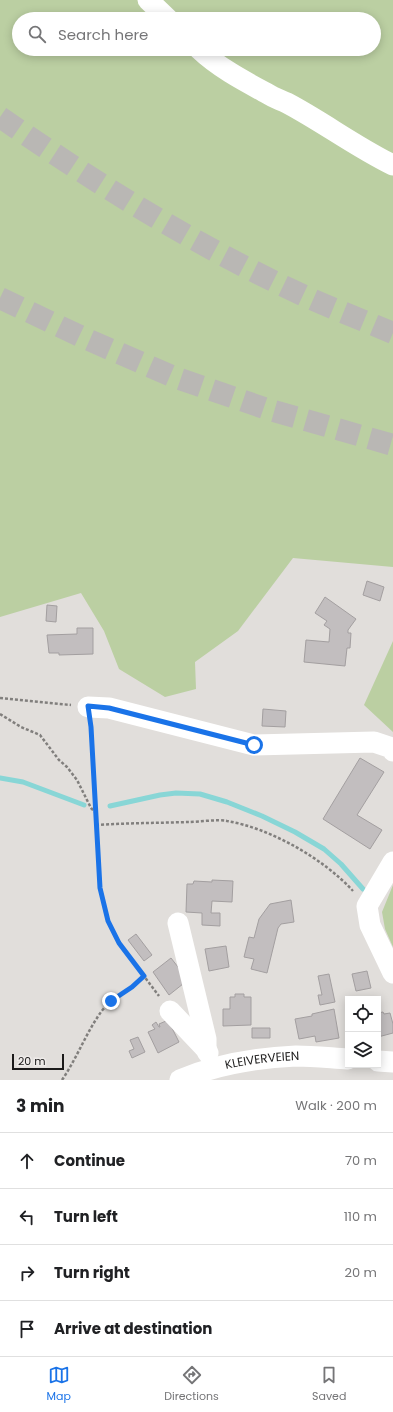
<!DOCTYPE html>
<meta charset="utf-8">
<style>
body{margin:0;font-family:Poppins,sans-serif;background:#f6f6f6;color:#202124}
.controls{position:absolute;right:12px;bottom:12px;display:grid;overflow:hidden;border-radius:0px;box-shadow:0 2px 10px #0003}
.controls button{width:36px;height:36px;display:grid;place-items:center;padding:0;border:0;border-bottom:1px solid #e0e0e0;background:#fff;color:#202124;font:20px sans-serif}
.scale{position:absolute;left:12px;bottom:10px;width:52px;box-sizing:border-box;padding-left:4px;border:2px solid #1b1a1a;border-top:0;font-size:11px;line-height:14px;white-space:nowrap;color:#1b1a1a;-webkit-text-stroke:3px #eeebe9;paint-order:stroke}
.stop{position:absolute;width:12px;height:12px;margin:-9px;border:3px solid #1a73e8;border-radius:50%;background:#fff}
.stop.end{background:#1a73e8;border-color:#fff;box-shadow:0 1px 4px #0008}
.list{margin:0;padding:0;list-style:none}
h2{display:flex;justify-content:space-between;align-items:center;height:52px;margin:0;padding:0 16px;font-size:17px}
h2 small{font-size:13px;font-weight:400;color:#757577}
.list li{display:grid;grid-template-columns:26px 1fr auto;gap:12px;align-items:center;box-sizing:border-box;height:56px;padding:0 16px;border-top:1px solid #e0e0e0}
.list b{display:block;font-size:15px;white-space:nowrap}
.list em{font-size:13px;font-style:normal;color:#757577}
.icon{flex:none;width:22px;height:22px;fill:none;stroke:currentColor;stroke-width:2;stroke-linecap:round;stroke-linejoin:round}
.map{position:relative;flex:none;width:393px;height:1080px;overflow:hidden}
.search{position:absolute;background:#fff;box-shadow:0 2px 10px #0003;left:12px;right:12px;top:12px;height:44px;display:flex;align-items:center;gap:10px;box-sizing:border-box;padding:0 14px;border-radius:22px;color:#757577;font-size:15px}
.sheet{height:276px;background:#fff}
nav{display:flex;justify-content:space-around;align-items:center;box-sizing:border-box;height:56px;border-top:1px solid #e0e0e0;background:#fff;font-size:11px;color:#757577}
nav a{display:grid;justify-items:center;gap:2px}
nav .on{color:#1a73e8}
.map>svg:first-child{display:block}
.green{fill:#bbcfa2;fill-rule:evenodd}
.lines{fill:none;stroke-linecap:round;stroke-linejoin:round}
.stream{stroke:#88d6d6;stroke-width:5}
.building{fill:#c2bebf;stroke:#a39fa0}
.highway-tunnel{stroke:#b9b7b4;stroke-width:22;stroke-dasharray:22 11;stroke-linecap:butt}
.path{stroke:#817f7d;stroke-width:2.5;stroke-dasharray:3 2;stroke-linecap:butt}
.minor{stroke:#fff;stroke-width:21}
.route{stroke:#1a73e8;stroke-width:5}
.labels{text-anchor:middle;stroke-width:3;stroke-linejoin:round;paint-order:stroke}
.street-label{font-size:12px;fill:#1b1a1a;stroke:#eeebe9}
</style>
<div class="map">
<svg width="393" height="1080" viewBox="0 0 393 1080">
<rect width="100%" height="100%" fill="#e1dedb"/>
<!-- green -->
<path class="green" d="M0,0h393v567l-100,-9 -55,73 -43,31 1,27 -31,8 -46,-28 -15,-38 -23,-38 -81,24zM19,19h355v30h-355z
M393,641v91l-29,-27z
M393,885v62l-8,-18 -3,-17z"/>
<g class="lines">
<!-- stream -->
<path class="stream" d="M0,778l23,4 61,23
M110,806l50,-11 16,-2 24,1 27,8 35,14 33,16 29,17 17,15 22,25"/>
</g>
<!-- building -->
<path class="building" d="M367,581l17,6 -4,14 -17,-6z
M325,597l31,22 -8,11v3h3l-1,15h-3l-2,18 -41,-4 2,-22 23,2 1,-13 -6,-4 3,-4 -12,-8z
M47,605l10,1 -1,16 -10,-1z
M77,628h16v26l-34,1v-2h-10l-2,-18 30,-1z
M263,709l23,2 -1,16 -23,-1z
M360,758l24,14 -27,43 25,15 -12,19 -47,-30z
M212,880l21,1 -1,21 -20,-1 -1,12h9v13l-18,-1v-12l-16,-1 1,-28h6l1,-3 18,1z
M291,900l3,22 -13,2 -3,4 -11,45 -16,-4 3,-10 -10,-2 5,-20 5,1 5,-19 11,-15z
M136,934l16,21 -8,6 -16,-21z
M226,946l3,21 -20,4 -4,-22z
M171,958l17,22 -19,15 -16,-23z
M367,971l4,17 -15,3 -4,-17z
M329,974l6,28 -15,3 -2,-10h4l-4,-19z
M235,994h9v3h7v28l-28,1v-17h7v-12h5z
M334,1009l5,29 -23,4 -1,-6 -16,3 -4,-20 17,-3v-2z
M383,1012l1,2 6,-1 3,11v9l-15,4v-24z
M166,1021l3,1 10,20 -21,11 -10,-21 7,-3 -3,-4 4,-3 3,5h1l-1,-3z
M252,1028h18v10h-18z
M138,1037l7,15 -13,6 -3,-7 5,-2 -4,-9z"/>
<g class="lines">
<!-- highway-tunnel -->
<path class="highway-tunnel" d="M0,117c98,68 200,131 309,181 27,12 56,23 84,35
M0,298l82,39 92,40 93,32 126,36"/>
<!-- path -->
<path class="path" d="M0,698l71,7
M0,714l21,13 19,8 19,25 8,7 10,13 14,28 4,4
M91,726l9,162 8,33 11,22 40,53
M96,825c31,-2 61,-2 92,-3 11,0 29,-3 39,-1 43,7 97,38 126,70
M62,1080c15,-22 24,-47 39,-68 8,-11 21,-17 31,-25 4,-4 8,-8 12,-11"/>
<!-- minor -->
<g class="minor">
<path d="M148,0l20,19"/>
<path d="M199,49c20,19 45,32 69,45 6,4 13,6 19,9 36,19 69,44 106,62"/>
<path d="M88,707l21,1 145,37 120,-3 18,6 1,3"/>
<path d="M393,862l-26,44 3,19 23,48"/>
<path d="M178,923l28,116v10"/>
<path d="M170,1011l36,38 2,4"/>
<path d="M378,1061l15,1"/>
<path id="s1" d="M180,1080c37,-16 75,-22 116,-24 17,0 35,2 52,3"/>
</g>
</g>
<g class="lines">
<!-- route -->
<path class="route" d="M111,1001l21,-14 12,-11 -25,-33 -11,-22 -8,-33 -9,-161 -3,-21 21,2 145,37"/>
</g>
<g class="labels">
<!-- street labels -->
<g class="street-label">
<text dy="4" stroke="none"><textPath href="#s1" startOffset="85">KLEIVERVEIEN</textPath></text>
</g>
</g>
</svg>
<div class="controls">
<button><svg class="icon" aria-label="locate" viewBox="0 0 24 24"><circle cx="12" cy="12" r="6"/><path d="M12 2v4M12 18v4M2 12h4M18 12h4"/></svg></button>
<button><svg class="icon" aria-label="layers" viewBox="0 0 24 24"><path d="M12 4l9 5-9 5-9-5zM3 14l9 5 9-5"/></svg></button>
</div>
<div class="scale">20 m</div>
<div class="stop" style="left:254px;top:745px"></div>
<div class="stop end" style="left:111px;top:1001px"></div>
<div class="search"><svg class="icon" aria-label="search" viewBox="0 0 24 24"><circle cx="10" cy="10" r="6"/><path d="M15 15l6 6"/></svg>Search here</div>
</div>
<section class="sheet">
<h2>3 min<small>Walk · 200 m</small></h2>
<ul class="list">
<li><svg class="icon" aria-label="ahead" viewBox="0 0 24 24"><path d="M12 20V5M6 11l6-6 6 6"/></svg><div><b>Continue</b></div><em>70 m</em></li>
<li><svg class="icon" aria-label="left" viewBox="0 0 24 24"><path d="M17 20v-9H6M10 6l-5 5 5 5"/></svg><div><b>Turn left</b></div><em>110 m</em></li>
<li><svg class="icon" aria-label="right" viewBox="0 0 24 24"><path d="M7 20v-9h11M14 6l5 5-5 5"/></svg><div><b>Turn right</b></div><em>20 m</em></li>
<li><svg class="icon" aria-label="arrive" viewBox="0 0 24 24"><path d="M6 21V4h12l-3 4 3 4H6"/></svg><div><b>Arrive at destination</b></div></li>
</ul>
</section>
<nav>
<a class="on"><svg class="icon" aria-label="map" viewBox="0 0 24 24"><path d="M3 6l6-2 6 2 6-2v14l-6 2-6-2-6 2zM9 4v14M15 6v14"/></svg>Map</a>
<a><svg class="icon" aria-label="directions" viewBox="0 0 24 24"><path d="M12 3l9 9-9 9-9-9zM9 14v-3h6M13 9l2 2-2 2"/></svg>Directions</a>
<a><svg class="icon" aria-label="saved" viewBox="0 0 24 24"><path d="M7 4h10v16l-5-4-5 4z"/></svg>Saved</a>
</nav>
